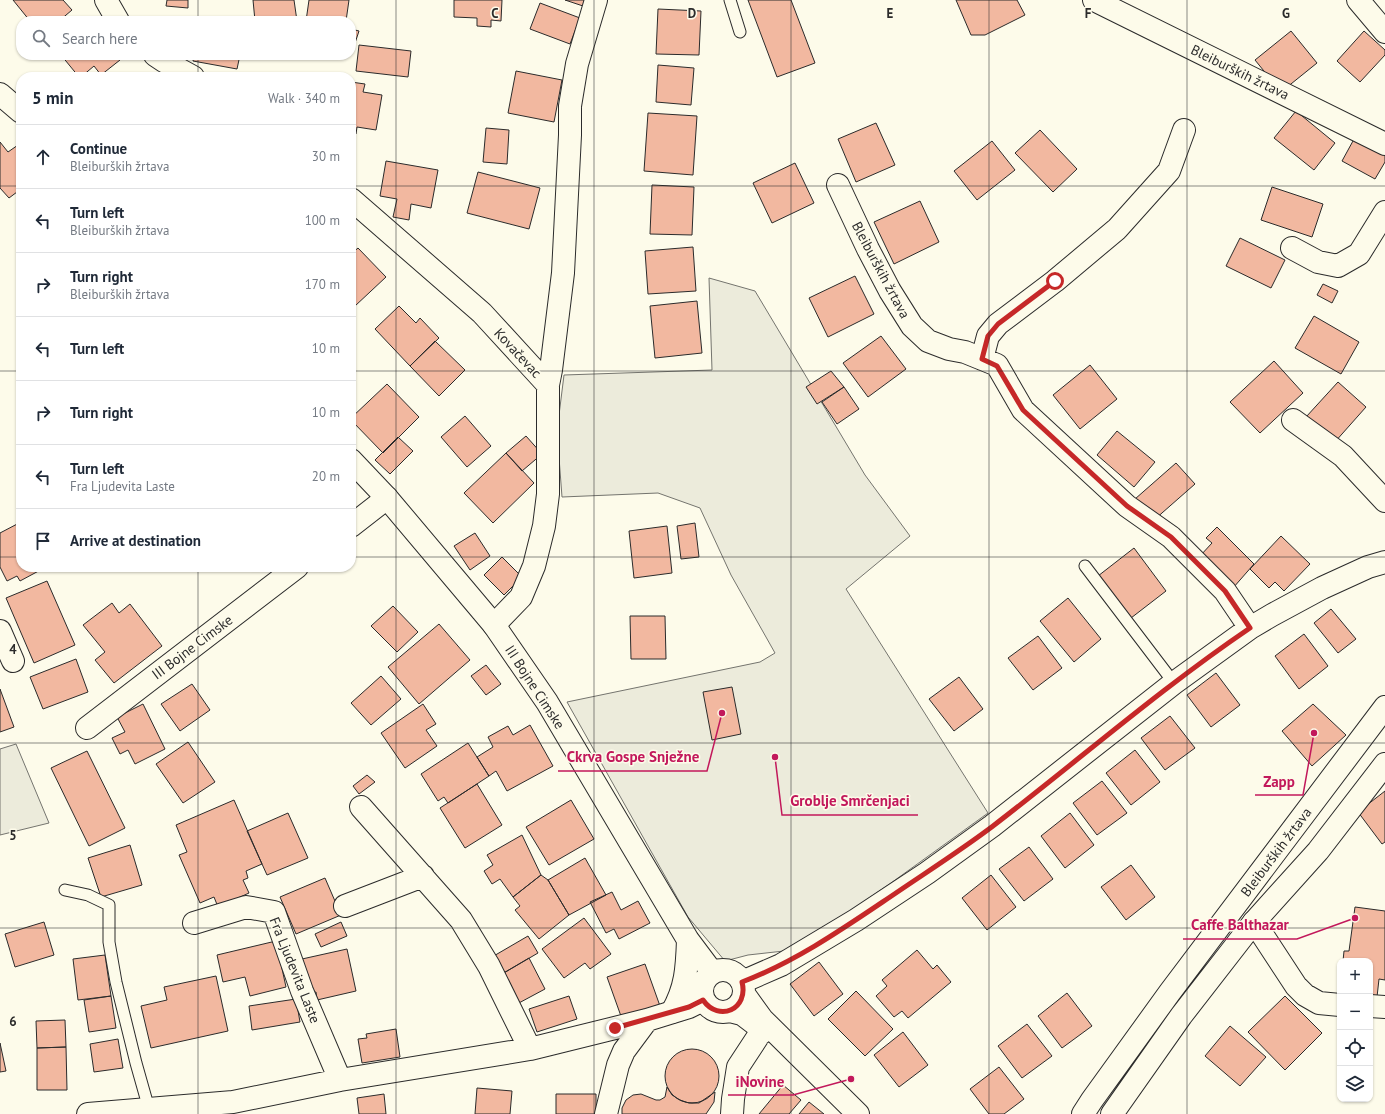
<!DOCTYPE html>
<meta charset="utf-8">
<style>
body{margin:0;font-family:"PT Sans",sans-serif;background:#f6f6f7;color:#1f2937}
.controls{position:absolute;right:12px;bottom:12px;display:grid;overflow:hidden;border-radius:8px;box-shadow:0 1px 3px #0004}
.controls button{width:36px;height:36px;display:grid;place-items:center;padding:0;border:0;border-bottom:1px solid #e0e1e3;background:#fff;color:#1f2937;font:20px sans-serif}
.stop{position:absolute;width:12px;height:12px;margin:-9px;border:3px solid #c62828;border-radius:50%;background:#fff}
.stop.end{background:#c62828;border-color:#fff;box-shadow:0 1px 4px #0008}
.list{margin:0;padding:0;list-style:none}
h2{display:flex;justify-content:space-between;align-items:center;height:52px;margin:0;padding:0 16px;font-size:17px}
h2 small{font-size:13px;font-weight:400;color:#747a83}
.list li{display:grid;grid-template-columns:26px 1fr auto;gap:12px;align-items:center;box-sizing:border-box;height:64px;padding:0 16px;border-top:1px solid #e0e1e3}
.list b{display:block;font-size:15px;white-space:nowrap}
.list p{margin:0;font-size:13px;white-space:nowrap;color:#747a83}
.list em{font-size:13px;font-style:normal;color:#747a83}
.icon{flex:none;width:22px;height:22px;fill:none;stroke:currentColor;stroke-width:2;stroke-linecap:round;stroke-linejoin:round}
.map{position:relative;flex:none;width:1385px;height:1114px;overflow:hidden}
.search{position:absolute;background:#fff;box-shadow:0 1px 3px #0004;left:16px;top:16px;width:340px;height:44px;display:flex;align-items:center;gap:10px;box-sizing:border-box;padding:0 14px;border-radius:16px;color:#747a83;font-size:15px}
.panel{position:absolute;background:#fff;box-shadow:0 1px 3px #0004;left:16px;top:72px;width:340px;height:500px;border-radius:16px}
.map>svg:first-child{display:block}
.green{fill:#ecebdb;stroke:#74746e}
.building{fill:#f2b8a0;stroke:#2b2b2b}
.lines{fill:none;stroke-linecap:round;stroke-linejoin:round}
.lane-casing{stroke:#2b2b2b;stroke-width:13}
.street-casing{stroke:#2b2b2b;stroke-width:24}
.secondary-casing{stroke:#2b2b2b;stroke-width:24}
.lane{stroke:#fdfbea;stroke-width:11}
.street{stroke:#fdfbea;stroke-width:22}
.secondary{stroke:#fdfbea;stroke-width:22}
.route{stroke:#c62828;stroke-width:5}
.grid{fill:none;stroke:#2b2b2b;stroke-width:1;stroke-opacity:0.55}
.labels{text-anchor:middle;stroke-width:3;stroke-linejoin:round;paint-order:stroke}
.street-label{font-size:14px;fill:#2b2b2b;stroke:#fdfbea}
.grid-label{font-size:13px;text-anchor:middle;font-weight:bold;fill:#2b2b2b;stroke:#fdfbea;stroke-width:3;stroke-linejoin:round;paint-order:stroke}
.leader{fill:none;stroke:#c2185b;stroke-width:1.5}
.callout-dot{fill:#c2185b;stroke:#fdfbea;stroke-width:1.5}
.callout-label{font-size:15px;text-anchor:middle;font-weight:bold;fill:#c2185b;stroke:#fdfbea;stroke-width:3;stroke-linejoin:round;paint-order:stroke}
</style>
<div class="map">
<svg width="1385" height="1114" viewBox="0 0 1385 1114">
<rect width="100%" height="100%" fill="#fdfbea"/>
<!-- green -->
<path class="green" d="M709,278l46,13 110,184 45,61 -64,53 142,224 -97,70 -98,67 -45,5 -23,6 -37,-44 -121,-215 193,-40 15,-9 -44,-78 -31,-67 -42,-15 -96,4 -5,-66 7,-56 148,-5z
M16,744l33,79 -49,12v-86z"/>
<!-- building -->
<path class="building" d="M13,0h50l9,10 -13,11h-29z
M167,0h21v8l-22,-2z
M253,0h41l3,21h-42z
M309,0h40l-3,21h-40z
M454,0h48l-1,21 -10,-1v7l-14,-1v-8l-23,-1z
M565,0h20l-2,6z
M748,0h43l24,63 -38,14z
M956,0h61l8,15 -40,20h-14z
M540,3l40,15 -10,26 -40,-15z
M658,9l43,2 -2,44 -43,-1z
M351,29l8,2 -4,12 -4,-1z
M1291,31l26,32 -36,29 -26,-32z
M1364,31l21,19v5l-25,27 -23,-21z
M359,45l52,6 -3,26 -52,-6z
M61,55h55l4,5 -19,15 -7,-9 -13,11h-2z
M194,55h46l-3,14 -44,-8z
M658,65l36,3 -3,37 -35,-3z
M516,71l46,9 -8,42 -46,-9z
M351,82l14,2 -2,8 19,3 -6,35 -19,-3 -1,7 -5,-1z
M1296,111l39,32 -21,27 -40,-32z
M648,113l49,3 -4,59 -49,-4z
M876,123l19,42 -39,17 -18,-43z
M486,128l23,2 -2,34 -24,-2z
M1040,130l37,39 -24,23 -38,-39z
M1359,130l26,14v18l-10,17 -33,-18z
M992,141l23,29 -38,30 -23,-29z
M0,142l8,10 10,-7 3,4v40l-12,9 -9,-10z
M386,161l52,9 -7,38 -20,-4 -2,16 -16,-3 4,-18 -17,-3z
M795,163l19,40 -42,20 -19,-40z
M478,172l62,16 -11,41 -62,-16z
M652,185l42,2 -2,48 -42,-1z
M1272,187l51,17 -11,33 -51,-17z
M920,201l19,41 -45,22 -20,-42z
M1240,238l45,22 -14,28 -45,-22z
M693,247l3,44 -48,3 -3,-43z
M358,248l28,29 -31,29 -4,-4v-48z
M855,276l19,38 -46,23 -19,-39z
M1323,284l15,7 -6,12 -15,-8z
M697,301l5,52 -47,5 -5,-52z
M399,306l17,17 4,-5 19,20 -29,28 -35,-37z
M1314,316l45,26 -18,32 -46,-26z
M881,336l25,33 -38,28 -25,-34z
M435,341l30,29 -26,26 -29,-30z
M1274,361l29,32 -43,40 -30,-31z
M1090,365l27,34 -37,30 -27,-34z
M831,371l13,16 -27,17 -11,-17z
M1338,382l28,25 -32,36 -28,-26z
M387,384l32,33 -36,36 -32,-33v-2z
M844,387l15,22 -22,15 -15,-22z
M465,416l26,30 -24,21 -26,-30z
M1117,431l38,31 -21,25 -37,-32z
M526,436l16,18 -20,17 -16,-18z
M398,437l15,14 -23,23 -15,-14z
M506,453l28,30 -41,40 -29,-30z
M1176,463l19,21 -41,36 -19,-21z
M21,522v45h25l-26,14 -3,-5 -10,5 -7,-14v-34z
M695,523l4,34 -18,2 -4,-33z
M667,526l5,47 -38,5 -5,-47z
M1217,527l37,37 -21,24 -33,-32 12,-13 -6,-5z
M475,533l15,23 -20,14 -16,-24z
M1281,536l29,28 -26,27 -9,-9 -6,6 -19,-19z
M1134,548l32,43 -35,27 -33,-42z
M502,557l20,20 -18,18 -20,-20z
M47,581l28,64 -41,18 -28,-65z
M1068,598l33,41 -27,23 -34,-41z
M112,603l7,10 11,-9 32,42 -48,37 -19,-23 10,-8 -22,-27z
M393,606l25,26 -21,20 -26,-26z
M1331,609l25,30 -18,14 -24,-30z
M630,616h35l1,43h-35z
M439,624l31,36 -51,44 -31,-37z
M1304,634l24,32 -29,23 -24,-33z
M1038,636l24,32 -29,22 -25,-32z
M76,659l12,33 -45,17 -13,-32z
M486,665l15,19 -15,11 -15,-19z
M1216,673l24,32 -29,22 -24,-32z
M381,676l20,23 -30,26 -20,-22z
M959,677l24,32 -29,22 -25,-32z
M192,684l18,26 -30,21 -19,-27z
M732,687l9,47 -29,6 -9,-48z
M0,689l14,38 -14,5z
M143,704l22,45 -30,15 -7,-14 -8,4 -8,-16 13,-6 -8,-15z
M423,704l13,20 -10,6 11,16 -32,22 -24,-35z
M1313,704l33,31 -34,31 -30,-35z
M1170,716l25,32 -30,22 -24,-32z
M530,725l23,41 -46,25 -11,-20 -7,5 -12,-19 16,-10 -5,-10 20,-11 5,9z
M188,742l27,40 -32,21 -27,-39z
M468,743l21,33 -41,27 -4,-6 -6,4 -17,-27z
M1135,750l25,32 -29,23 -25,-32z
M87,751l38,77 -36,18 -38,-78z
M367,775l8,7 -16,12 -6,-8z
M1102,781l25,32 -30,22 -24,-32z
M477,784l25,41 -37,23 -25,-40z
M1385,791v51l-3,2 -24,-32z
M234,800l28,64 -16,7 2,7 -5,2 6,13 -31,14 -4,-10 -14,6 -21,-48 8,-3 -11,-27z
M571,800l23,39 -45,26 -23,-38z
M288,813l20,45 -41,17 -20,-44z
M1070,813l24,32 -29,23 -24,-32z
M522,835l19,40 -28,22 -13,-18 -8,5 -8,-13 9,-6 -6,-10z
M130,845l12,40 -41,12 -13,-39z
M1029,847l24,32 -29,22 -25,-32z
M585,858l21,37 -37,20 -21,-35z
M1131,865l24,32 -29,23 -25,-33z
M541,875l7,5 21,35 -30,24 -24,-29 5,-4 -7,-9z
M991,875l25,32 -29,23 -25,-32z
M325,878l16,37 -45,19 -16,-37z
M612,892l9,18 17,-9 12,22 -31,16 -5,-10 -8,4 -16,-31z
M1355,907l30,4v69l-6,-1 -2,18 -7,-1v-35h-27l1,-10h5z
M584,918l27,36 -21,15 -5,-6 -21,15 -22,-29z
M44,922l10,33 -39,12 -10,-33z
M341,922l6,14 -26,11 -6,-13z
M528,936l10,17 -36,21 -10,-17z
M276,941l10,46 -36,9 -5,-19 -22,5 -6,-27z
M347,949l9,42 -39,9 -1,-8 -7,2 -7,-35z
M917,950l16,19 4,-4 14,17 -43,36 -6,-7 -8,6 -18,-21 11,-10 -5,-6z
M105,955l6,41 -33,4 -5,-41z
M529,958l16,31 -28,15 -15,-30z
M819,962l24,32 -29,22 -24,-32z
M645,964l15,42 -38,13 -15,-42z
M216,976l12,55 -77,17 -10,-42 26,-6 -3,-13z
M856,991l37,38 -28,27 -37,-37z
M1067,993l25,33 -30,22 -24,-32z
M111,996l5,32 -27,4 -5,-32z
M569,996l8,23 -40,13 -8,-23z
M1285,996l37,37 -37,37 -37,-38z
M296,999l4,23 -48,8 -3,-24z
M65,1020l1,27 -29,1 -1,-27z
M1027,1024l25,32 -30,22 -24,-32z
M1230,1026l36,31 -26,29 -35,-30z
M396,1029l4,28 -38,6 -4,-24 9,-1 -1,-4z
M903,1032l25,33 -29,22 -25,-32z
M118,1039l5,29 -29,4 -4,-28z
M0,1043l6,28 -6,1z
M66,1047l1,43h-30v-42z
M665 1076a27 27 0 1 1 54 0a27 27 0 1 1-54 0Z
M999,1067l25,32 -20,15h-15l-19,-25z
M783,1085l18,15 -12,14h-30z
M667,1087l5,8 8,5 9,3h10l16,-11 -1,10 -8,12h-84v-6l4,-8 7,-5 8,-1 15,6h4l5,-3z
M477,1088l35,3 -2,23h-35z
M384,1094l2,20h-27l-2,-16z
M556,1094h40v20h-40z
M809,1102l15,12h-25z"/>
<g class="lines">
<!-- lane casing -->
<g class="lane-casing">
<path id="lane" d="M730,0l10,32
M1085,566l89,117
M65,890l23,5 21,10v37l7,40 20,81 13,46"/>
</g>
<!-- street casing -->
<g class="street-casing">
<path id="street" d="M106,0l12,21
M1094,0l291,144
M1358,0l27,32
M155,55l9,6 29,16
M838,185l30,64 22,42 22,35 16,15 21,8 16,3 32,13 26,45 104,96 44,31 54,54 25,37
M351,199l131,114 66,72v109l-4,32 -10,40 -13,31 -27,28
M1292,248l26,14 20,4 21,-12 26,-42
M982,359l6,-23 10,-12 57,-43 62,-52 52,-58 15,-41
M548,385l3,-15 12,-97 7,-138v-29l7,-42 19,-64
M1293,420l50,36 42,45
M351,526l36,-28
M0,631l13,30
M87,728l210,-161
M361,807l100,113 28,46 41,83
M345,906l78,-30
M1254,922l42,64 9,9 14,8 21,2
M194,923l52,-16 28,5 28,79 38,89
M742,982l39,-17 75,-45 71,-47 65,-47 182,-143 76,-55 22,-13 50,-27 46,-21 17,-5
M1370,1006l15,1
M88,1114l145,-12 107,-22 190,-31 117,-29 42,-13 14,-7
M606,1114l12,-49 6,-14 23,-31
M732,1114l1,-15 5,-32 21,-32 5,-4"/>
</g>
<!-- secondary casing -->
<g class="secondary-casing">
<path id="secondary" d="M0,94l21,18
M351,460l36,38 107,127 53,77 141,238 24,32
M702 991a21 21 0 1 1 42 0a21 21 0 1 1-42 0Z
M744,994l18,25 96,95
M730,1011l12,3 21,16
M672,1012c14,-24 15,-44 16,-72
M1083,1114l9,-14 78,-108 215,-285
M1112,1114l69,-98 73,-94 64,-71 67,-87"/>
</g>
<!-- lane -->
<use href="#lane" class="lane"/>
<!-- street -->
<use href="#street" class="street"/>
<!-- secondary -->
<use href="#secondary" class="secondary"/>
</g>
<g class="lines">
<!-- route -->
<path class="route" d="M615,1028l74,-21 14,-7c16,23 46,9 39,-18 53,-20 102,-54 148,-85 35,-24 70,-46 103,-71 86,-66 167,-137 257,-198l-25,-37 -54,-54 -44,-31 -104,-96 -26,-44 -15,-7 6,-23 10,-12 57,-43"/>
</g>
<!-- grid -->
<path class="grid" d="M198,0v21M396,0v1114M594,0v1114M791,0v1114M989,0v1114M1187,0v1114M198,55v22M0,186h21M351,186h1034M0,371h21M351,371h1034M0,557h21M351,557h1034M198,567v547M0,743h1385M0,928h1385"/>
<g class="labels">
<!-- street labels -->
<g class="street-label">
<text transform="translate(1240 72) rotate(26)" y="5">Bleiburških žrtava</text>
<text transform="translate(881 270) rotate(62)" y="5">Bleiburških žrtava</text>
<text transform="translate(518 353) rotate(47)" y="5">Kovačevac</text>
<text transform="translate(192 647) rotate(-37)" y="5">III Bojne Cimske</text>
<text transform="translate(535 687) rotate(57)" y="5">III Bojne Cimske</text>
<text transform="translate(1276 852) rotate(-53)" y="5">Bleiburških žrtava</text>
<text transform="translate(295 970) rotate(68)" y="5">Fra Ljudevita Laste</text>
</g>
</g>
<g class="grid-label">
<text x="495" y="18">C</text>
<text x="692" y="18">D</text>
<text x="890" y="18">E</text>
<text x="1088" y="18">F</text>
<text x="1286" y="18">G</text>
<text x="13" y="654">4</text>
<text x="13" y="840">5</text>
<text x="13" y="1026">6</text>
</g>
<!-- callouts -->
<path class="leader" d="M722 713L707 771H558M1314 733L1303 795H1255M775 757L782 815H918M1355 918L1297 939H1183M851 1079L793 1095H728"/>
<g class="callout-dot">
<circle cx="722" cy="713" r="4"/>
<circle cx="1314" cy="733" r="4"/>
<circle cx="775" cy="757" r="4"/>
<circle cx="1355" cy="918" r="4"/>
<circle cx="851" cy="1079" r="4"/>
</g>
<g class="callout-label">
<text x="633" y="762">Ckrva Gospe Snježne</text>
<text x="1279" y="787">Zapp</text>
<text x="850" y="806">Groblje Smrčenjaci</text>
<text x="1240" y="930">Caffe Balthazar</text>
<text x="760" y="1087">iNovine</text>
</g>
</svg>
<div class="controls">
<button>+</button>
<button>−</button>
<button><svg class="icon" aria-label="locate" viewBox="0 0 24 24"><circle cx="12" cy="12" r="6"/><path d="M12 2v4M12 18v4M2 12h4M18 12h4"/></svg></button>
<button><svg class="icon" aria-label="layers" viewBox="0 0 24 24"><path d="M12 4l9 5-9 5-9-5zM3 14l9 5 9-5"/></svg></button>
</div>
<div class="stop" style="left:1055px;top:281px"></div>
<div class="stop end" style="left:615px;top:1028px"></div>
<div class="search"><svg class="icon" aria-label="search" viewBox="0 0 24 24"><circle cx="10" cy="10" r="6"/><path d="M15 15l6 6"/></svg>Search here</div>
<section class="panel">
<h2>5 min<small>Walk · 340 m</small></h2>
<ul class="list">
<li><svg class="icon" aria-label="ahead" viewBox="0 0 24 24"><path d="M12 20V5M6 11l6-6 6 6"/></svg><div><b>Continue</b><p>Bleiburških žrtava</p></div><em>30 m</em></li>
<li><svg class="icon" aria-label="left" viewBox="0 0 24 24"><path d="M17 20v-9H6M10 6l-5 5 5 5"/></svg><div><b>Turn left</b><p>Bleiburških žrtava</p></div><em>100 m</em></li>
<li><svg class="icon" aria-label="right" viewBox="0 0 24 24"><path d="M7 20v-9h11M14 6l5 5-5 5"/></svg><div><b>Turn right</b><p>Bleiburških žrtava</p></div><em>170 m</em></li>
<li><svg class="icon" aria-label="left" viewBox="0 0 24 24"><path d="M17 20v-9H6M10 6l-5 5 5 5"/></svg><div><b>Turn left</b></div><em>10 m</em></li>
<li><svg class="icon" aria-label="right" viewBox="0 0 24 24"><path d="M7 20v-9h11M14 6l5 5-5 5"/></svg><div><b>Turn right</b></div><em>10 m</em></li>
<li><svg class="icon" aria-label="left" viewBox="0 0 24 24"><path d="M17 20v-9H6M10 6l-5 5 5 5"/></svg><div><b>Turn left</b><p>Fra Ljudevita Laste</p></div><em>20 m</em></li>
<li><svg class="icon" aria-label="arrive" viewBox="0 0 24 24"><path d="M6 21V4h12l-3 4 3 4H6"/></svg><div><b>Arrive at destination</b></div></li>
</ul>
</section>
</div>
